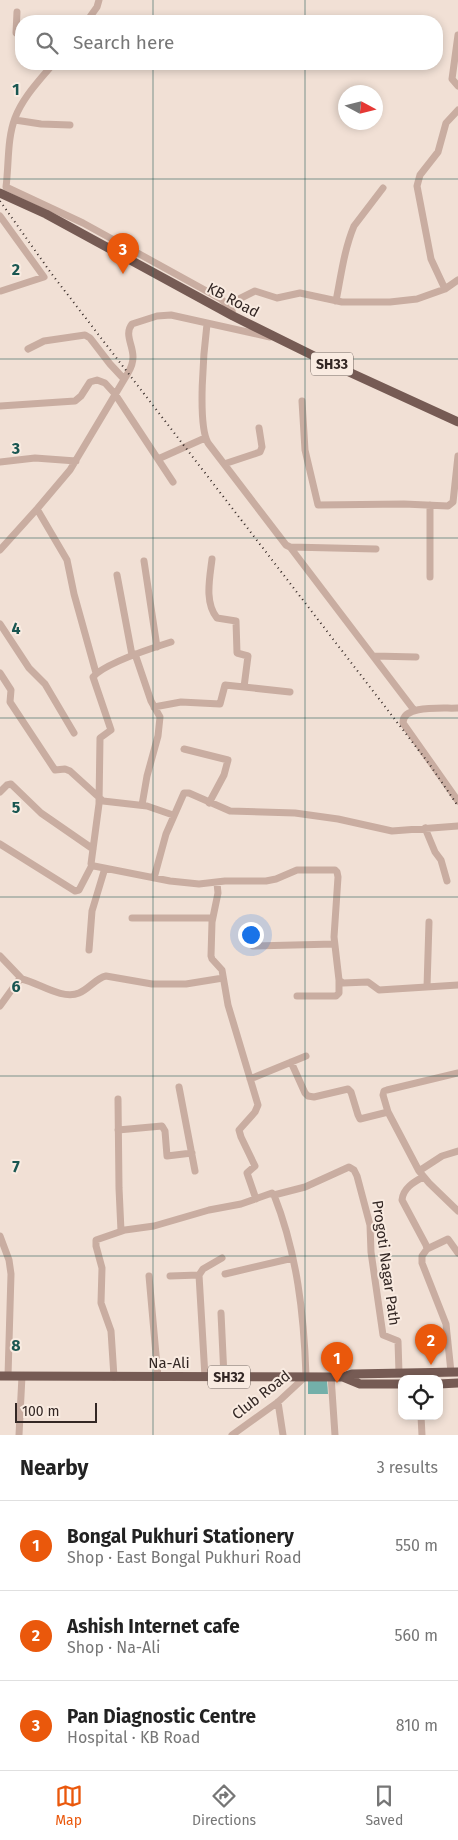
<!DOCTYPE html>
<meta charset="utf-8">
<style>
body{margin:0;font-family:"Fira Sans",sans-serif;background:#f6f6f6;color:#222}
.controls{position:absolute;right:15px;bottom:15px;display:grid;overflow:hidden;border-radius:10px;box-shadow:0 2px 8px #0003}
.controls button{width:45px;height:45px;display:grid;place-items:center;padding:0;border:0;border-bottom:1px solid #e0e0e0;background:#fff;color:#222;font:25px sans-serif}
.compass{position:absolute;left:338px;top:85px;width:45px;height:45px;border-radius:50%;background:#fff;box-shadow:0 2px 8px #0003;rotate:97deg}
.scale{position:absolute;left:15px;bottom:12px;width:82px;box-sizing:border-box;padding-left:5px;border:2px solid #332724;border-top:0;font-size:14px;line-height:18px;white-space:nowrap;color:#332724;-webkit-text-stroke:4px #f9ebe1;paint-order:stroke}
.you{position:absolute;left:250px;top:934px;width:18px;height:18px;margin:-12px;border:4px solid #fff;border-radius:50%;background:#1a73e8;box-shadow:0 0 0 8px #1a73e833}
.badge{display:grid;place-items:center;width:32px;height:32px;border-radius:50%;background:#ea580c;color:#fff;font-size:16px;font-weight:700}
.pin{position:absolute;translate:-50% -41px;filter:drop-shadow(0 1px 2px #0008)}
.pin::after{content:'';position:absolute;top:26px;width:18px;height:15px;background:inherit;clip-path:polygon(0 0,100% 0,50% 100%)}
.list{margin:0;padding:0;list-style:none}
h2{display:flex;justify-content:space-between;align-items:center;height:65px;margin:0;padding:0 20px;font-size:21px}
h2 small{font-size:16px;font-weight:400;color:#767676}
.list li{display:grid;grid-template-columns:32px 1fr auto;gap:15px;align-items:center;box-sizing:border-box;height:90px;padding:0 20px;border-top:1px solid #e0e0e0}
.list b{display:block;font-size:19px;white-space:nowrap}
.list p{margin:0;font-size:16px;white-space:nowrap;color:#767676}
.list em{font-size:16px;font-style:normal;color:#767676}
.icon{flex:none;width:28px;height:28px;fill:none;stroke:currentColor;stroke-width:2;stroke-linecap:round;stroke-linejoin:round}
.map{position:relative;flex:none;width:458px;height:1435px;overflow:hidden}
.search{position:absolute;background:#fff;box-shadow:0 2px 8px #0003;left:15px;right:15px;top:15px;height:55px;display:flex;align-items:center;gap:12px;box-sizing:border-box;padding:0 18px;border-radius:20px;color:#767676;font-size:19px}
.sheet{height:335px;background:#fff}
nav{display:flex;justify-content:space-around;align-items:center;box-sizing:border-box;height:70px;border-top:1px solid #e0e0e0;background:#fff;font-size:14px;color:#767676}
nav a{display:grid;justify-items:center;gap:2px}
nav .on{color:#ea580c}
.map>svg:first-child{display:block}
.water{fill:#73afa9}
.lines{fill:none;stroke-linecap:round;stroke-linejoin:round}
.minor{stroke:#c9ada1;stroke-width:7}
.major{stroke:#765b54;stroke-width:9}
.rail{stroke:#332724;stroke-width:2;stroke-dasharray:1 4;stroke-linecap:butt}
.grid{fill:none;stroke:#195651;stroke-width:1;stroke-opacity:0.55}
.labels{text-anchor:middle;stroke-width:4;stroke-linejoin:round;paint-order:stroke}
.shield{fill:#f9ebe1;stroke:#6e625d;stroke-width:1}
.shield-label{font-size:14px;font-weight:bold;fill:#332724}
.street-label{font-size:15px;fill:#332724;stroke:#f9ebe1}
.grid-label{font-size:16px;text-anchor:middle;font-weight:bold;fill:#195651;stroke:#f9ebe1;stroke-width:4;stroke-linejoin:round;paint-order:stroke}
</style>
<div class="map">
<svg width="458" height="1435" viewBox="0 0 458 1435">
<rect width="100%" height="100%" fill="#f1e0d5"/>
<!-- water -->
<path class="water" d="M327,1379l1,15h-20v-14z"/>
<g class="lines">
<!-- minor -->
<path class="minor" d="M17,12l-1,21 5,3
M87,21l10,-14 2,-7
M458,35l-6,44 6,7
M53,64c-14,17 -30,33 -38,54 -8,21 -6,46 -9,69l77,36 138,76 11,11 1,6
M15,120l26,4 29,1
M0,216l44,61 -43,14
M445,289l-14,-30 -14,-73 3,-11 18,-23 8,-29 12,-13
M336,301c5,-25 8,-51 18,-75l29,-38
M227,305l28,-14 22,7 23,-5 42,9h48l27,-3 28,-10 13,-9
M207,324c-3,24 -10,100 1,119l78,102 4,2 86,2
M28,349l16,-8 41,-6 5,3 20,26 14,15
M302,401l3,49 13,55 86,-1 44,2 5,-4 5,-46
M0,406l75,-5 6,-5 9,-14 7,-2 8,3 10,11 58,88
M158,459l47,-21
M0,462l35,-4 41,3
M224,464l36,-12 2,-5 -3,-19
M37,509l30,51 7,34 22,79
M290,547l124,163
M0,550l37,-41 33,-39 58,-97c3,-5 5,-10 5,-16 0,-12 -9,-23 -1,-33l25,-8 14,-1 99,22
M212,559c-2,18 -8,43 5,59l19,3 1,32 11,3 -4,31
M144,561l13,86
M117,575l15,80
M430,577v-72
M0,624l29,44 16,16 29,49
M171,642c-19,6 -66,21 -78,35l18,53 -11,8 -1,66 -8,60 3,2 76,15 29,3 26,-3h41l10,-2 21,-9h38l2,2 1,5 -4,60 5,43 4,3 25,-1 11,8 79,-5
M135,654l16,47 9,16 -2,19 -11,40 -5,29
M374,656l42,1
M0,673l11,17 -1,12 45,68 10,-1 5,2 33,30 44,5 26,9
M154,707l27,-5 39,2 5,-19 65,7
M458,708c-13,1 -56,-4 -55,15l55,78
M184,749l44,11 -4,15 -15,28
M0,792l7,-7 4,-1 30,29 52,36
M425,828l10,24 6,8 6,21
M0,844l75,47 4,-1 13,-25
M154,878l12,-44 18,-41h5l41,18 65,2 43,6 54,12 66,-5
M217,883l1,10 -6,29 -1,34 1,3 10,11 6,35 30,100 -3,7 -16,18 2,7 14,29 -8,7 9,26
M132,918h80
M253,946l81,-2
M89,950l3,-39 13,-43
M0,956l22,23
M427,987l2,-65
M297,996h39l3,-3v-13
M0,1006l18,-25 4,-2c17,4 40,21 57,14 10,-4 17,-15 27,-17l46,8h34l37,-6
M291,1062l14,31 3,3 6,1 34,-8 3,3 7,23 2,4 28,-7
M458,1073l-71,17 -3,1 -1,4 5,17 31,59 10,12 29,28
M250,1079l56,-23
M179,1087l16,84
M118,1099l1,89 2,43
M118,1130l44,-4 3,5 2,25 25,-3
M419,1171l23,-15 16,-5
M423,1177c-9,5 -20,11 -21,23l24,45 1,4 -5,7v7l24,61 5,48
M0,1236l9,24 2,14 -3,102
M427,1249l21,-10 10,14
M225,1274l68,-16
M149,1276l9,101
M170,1276l29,-1
M221,1313l3,64
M331,1376l4,59
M114,1377l-3,-46 -10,-28 1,-35 -6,-22v-6l29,-10 29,-4 55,-16 32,-6 31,-11 2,2 31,-8 44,-20 5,3 3,6 13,49 1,27 12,83 15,6 1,32
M205,1377l-6,-102 4,-6 19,-11
M278,1402l5,33
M421,1416l1,19
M19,1435l3,-59
M232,1435l46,-33 28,-26c-2,-62 -9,-123 -32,-181"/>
<!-- major -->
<path class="major" d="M0,193l46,21 187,102 81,40 144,66
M0,1376l343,1 9,-3 106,-2
M343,1377l17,7h42
M439,1384l19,-1"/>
<!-- rail -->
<path class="rail" d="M0,201l51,72 379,492 28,41"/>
</g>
<!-- grid -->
<path class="grid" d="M153,0v21M305,0v21M153,64v1371M305,64v1371M0,179h458M0,359h458M0,538h458M0,718h458M0,897h458M0,1076h458M0,1256h458"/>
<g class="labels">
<!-- shield labels -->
<g class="shield">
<rect x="311" y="352.5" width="42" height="23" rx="4"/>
<rect x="208" y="1365.5" width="42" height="23" rx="4"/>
</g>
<g class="shield-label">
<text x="332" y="369">SH33</text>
<text x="229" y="1382">SH32</text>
</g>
<!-- street labels -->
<g class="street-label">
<text transform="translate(233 300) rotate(28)" y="5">KB Road</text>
<text transform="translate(386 1263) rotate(82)" y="5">Progoti Nagar Path</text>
<text x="169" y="1368">Na-Ali</text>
<text transform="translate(261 1395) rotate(-38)" y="5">Club Road</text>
</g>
</g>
<g class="grid-label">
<text x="16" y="95">1</text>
<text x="16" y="275">2</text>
<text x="16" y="454">3</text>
<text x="16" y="634">4</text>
<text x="16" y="813">5</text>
<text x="16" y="992">6</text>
<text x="16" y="1172">7</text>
<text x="16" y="1351">8</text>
</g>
</svg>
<div class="controls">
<button><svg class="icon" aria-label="locate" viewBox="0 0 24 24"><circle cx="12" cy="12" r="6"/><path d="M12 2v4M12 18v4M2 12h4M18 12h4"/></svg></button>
</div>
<svg class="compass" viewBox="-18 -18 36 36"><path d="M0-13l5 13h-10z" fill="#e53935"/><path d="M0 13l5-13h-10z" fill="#767676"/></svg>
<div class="scale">100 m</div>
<div class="you"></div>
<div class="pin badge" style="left:337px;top:1383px">1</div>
<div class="pin badge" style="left:431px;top:1365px">2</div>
<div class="pin badge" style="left:123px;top:274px">3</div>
<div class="search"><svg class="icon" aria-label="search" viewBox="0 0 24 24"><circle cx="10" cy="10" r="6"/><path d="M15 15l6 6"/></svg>Search here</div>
</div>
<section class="sheet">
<h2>Nearby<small>3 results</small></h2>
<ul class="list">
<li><span class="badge">1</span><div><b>Bongal Pukhuri Stationery</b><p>Shop · East Bongal Pukhuri Road</p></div><em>550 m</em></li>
<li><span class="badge">2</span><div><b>Ashish Internet cafe</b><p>Shop · Na-Ali</p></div><em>560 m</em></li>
<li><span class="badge">3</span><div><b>Pan Diagnostic Centre</b><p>Hospital · KB Road</p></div><em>810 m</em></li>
</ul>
</section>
<nav>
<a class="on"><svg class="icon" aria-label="map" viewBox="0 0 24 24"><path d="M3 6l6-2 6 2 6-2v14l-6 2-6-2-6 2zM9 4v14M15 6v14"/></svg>Map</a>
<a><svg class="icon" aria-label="directions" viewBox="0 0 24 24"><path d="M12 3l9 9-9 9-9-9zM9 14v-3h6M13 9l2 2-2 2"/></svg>Directions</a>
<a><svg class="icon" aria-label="saved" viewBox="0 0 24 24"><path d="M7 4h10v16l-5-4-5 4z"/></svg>Saved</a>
</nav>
